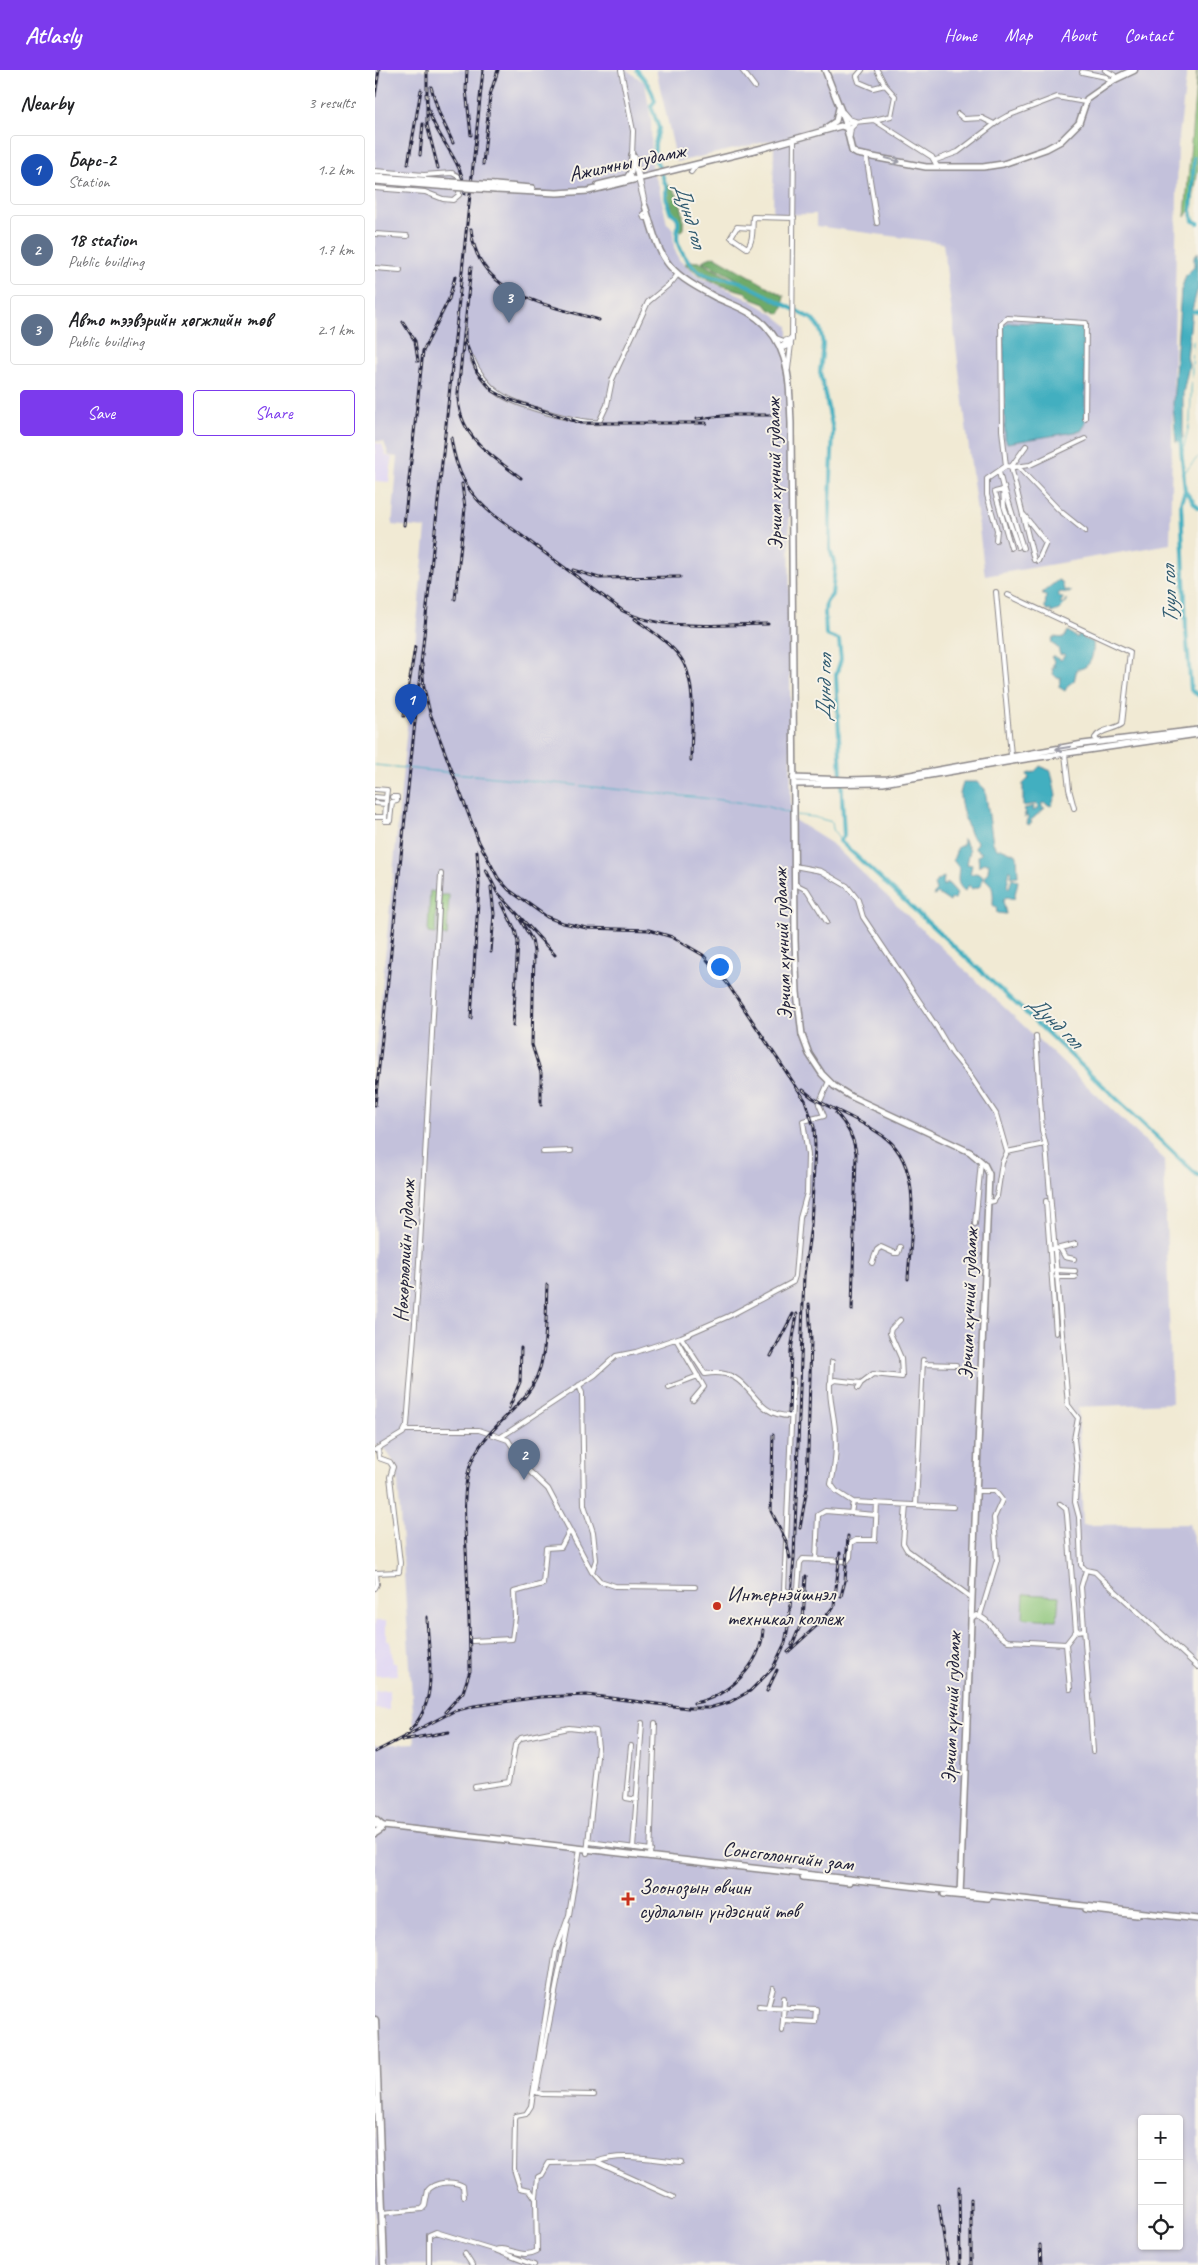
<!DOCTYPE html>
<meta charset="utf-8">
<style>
body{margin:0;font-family:Caveat,sans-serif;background:#f6f6f6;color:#202124}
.controls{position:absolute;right:15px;bottom:15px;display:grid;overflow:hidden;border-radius:5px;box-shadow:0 1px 4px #0004}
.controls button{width:45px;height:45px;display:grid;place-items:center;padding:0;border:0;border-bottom:1px solid #e0e0e0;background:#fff;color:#202124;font:25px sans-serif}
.you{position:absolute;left:344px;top:896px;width:18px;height:18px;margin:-12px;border:4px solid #fff;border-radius:50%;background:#1a73e8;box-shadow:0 0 0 8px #1a73e833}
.badge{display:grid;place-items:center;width:32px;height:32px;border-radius:50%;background:#7c3aed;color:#fff;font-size:16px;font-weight:700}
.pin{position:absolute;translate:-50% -41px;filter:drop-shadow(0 1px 2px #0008)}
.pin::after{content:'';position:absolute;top:26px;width:18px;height:15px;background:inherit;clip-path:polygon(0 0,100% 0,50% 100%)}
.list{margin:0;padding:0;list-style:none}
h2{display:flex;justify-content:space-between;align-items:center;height:65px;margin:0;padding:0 20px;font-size:21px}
h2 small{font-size:16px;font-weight:400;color:#757577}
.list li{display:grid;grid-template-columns:32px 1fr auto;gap:15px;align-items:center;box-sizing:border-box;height:70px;margin:0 10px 10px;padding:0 10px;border:1px solid #e0e0e0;border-radius:5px}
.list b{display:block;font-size:19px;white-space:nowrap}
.list p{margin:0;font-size:16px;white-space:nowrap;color:#757577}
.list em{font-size:16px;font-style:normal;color:#757577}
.actions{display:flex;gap:10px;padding:15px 20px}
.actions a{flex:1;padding:11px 0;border:1px solid #7c3aed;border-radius:5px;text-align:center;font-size:18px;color:#7c3aed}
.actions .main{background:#7c3aed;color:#fff}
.icon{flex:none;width:28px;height:28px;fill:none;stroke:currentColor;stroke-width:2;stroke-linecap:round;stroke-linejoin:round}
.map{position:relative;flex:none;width:823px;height:2195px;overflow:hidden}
header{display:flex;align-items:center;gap:30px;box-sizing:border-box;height:70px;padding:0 25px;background:#7c3aed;color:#fff}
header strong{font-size:24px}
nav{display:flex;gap:28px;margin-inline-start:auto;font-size:18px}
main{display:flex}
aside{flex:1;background:#fff}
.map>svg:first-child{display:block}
.built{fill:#dfd5f5}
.industrial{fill:#c3c1db;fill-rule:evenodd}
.green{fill:#8bc579;stroke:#56745a}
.forest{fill:#70aa69;stroke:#496652}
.water{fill:#42afc0;stroke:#32687e}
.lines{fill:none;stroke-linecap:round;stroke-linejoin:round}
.stream{stroke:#42afc0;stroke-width:1}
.river{stroke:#42afc0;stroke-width:4}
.minor-casing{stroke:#8a8688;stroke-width:6}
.major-casing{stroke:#8a8688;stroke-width:8}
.highway-casing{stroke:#8a8688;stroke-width:9}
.minor{stroke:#fff;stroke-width:4}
.major{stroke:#fff;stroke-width:5}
.highway{stroke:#fff;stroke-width:6}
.rail-casing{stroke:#22223b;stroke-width:3}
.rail{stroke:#f7f3e8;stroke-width:1;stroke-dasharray:4;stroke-linecap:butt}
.major-bridge-casing{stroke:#8a8688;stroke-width:8;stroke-linecap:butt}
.major-bridge{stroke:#fff;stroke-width:5}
.oneway{stroke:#9c9ca7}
.poi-dot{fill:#c8321e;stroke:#f7f3e8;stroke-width:2}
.labels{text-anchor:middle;stroke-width:4;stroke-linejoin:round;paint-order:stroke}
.street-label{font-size:21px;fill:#22223b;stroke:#f7f3e8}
.poi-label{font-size:21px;fill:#22223b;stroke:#f7f3e8;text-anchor:start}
.water-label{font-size:22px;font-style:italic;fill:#2f5a70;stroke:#f7f3e8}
</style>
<header>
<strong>Atlasly</strong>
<nav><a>Home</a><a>Map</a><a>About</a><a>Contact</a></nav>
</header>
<main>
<aside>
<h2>Nearby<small>3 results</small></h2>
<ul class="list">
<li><span class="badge" style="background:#1a4fb4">1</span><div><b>Барс-2</b><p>Station</p></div><em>1.2 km</em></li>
<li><span class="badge" style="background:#5c6f8a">2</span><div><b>18 station</b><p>Public building</p></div><em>1.7 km</em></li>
<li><span class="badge" style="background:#5c6f8a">3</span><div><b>Авто тээвэрийн хөгжлийн төв</b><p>Public building</p></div><em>2.1 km</em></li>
</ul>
<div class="actions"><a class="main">Save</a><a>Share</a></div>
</aside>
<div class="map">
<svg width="823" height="2195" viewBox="0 0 823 2195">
<rect width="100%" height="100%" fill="#f7f3e8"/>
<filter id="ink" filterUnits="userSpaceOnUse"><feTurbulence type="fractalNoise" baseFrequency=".02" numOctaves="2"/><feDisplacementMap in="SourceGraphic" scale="10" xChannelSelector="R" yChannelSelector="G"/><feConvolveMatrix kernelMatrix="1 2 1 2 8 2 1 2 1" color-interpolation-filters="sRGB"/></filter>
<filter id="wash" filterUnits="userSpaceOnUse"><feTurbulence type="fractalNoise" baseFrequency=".0096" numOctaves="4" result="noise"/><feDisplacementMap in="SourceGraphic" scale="20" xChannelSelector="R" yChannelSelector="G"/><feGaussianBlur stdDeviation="1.12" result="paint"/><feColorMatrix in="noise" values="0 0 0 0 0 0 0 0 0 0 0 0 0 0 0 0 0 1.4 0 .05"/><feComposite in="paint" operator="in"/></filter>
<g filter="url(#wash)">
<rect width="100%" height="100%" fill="#f1ead4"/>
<!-- built -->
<path class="built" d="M0,373l7,1 4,11 6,3 -3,24 -14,-1z
M0,1551h11v19h3l2,6 2,17h4l1,12 -23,1z
M14,1620v20l-14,-1v-18z"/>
<!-- industrial -->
<path class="industrial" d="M0,0h252l18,13 6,37 1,51 6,12 9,41 6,5 1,19 5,12 20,17 46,20 28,17 15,12 3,492 40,25 333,316 8,244 -94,4 5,118 106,-1 9,31v710h-823v-520l40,-2 -18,-276 -16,-24 -6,3v-383l51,-535 -34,-3 6,-68 -9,-1 -5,-14 -9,-1zM767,2049h37v127h-37z
M281,0h531l-9,75 -8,399 -185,32 -42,-333 -127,-17v-12l-43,1 1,-75 -97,22z"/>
<!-- green -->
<path class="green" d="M822,0l1,99 -6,36 -7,12z
M55,821l7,1 -2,42 -7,-1z
M65,825h9l-2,41 -9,-1z
M649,1524l35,2 -2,24 -34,-2z"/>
<!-- forest -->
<path class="forest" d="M288,110c3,4 7,6 11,10 8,11 10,26 9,39l-2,2 -4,-2v-13l-8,-4 2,-7 -4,-6 1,-9z
M339,186l70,40 -1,7 -81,-42z
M313,191l12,1 84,44 -4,8 -11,-5 -4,-5 -13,-5 -7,-7 -25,-7 -18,-9 -17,-12z"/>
<!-- water -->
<path class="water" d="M823,182v36l-6,22 -5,47 2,8 -6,28v45l-7,4 -3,-38 8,-114 5,-15 8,-8v-10z
M633,252l74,3 3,3v97l-4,6 -74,12 -2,-5 -2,-112z
M683,510l4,2 2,8 8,1 -3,2 -9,-1 -2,3 5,3 -3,6h4l2,-5v4l-7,7 -8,3v-3l-3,1 -3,-3 1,-12 -4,-3z
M693,561l9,7 3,-5 3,1 -1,4 11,4c1,11 -1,27 -16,27l-3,12 -6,4 -3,6 -6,-4 2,-10 -4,1 -4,-4 -1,-6 4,-2h-4l3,-4 -4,-5 3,-1 7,4 4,-5 -2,-1 -3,1 -2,-7 -7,-5 2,-6 11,1z
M665,696l11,5 5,24 -5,11 -7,-3 -3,1 2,4h2l-15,13 2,1 -2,3 -3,-1 1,-6 -1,-2 -3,2 3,-4 -3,1 2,-3 -3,-3 11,-3 -1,5 6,-3 -3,-4 -13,2v-22l6,-6 -2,-4 7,-2z
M588,712h14l8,7 8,54 5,7 3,-2 16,7 1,21 -7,1 1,-5 -2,-3 -3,17 2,2 3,-9 6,2 -4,18 -8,-2 -3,4 3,13 -9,-1 -1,-6 -3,-2c0,-10 2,-19 -8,-26v-4l3,-3 1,-9h-6l-4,4 -1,-11 4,-3 -7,-4 2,-8 -6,-5c-3,-8 -12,-33 -11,-42 1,-5 2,-7 3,-12z
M588,769l7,11 -3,14 5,1 -2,9 6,-1 7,3 -2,10 -9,3 -3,-4 -4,6c-9,-6 -7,-14 -6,-23l-6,-8 5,-13 5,-2z
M569,807l-1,9 5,-3 9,10 -2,6h-4l-1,3 -12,-8 -5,2 3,-5 -2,-6 3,-5z"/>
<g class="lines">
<!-- stream -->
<path class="stream" d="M806,389l9,-38 3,-80
M808,404l15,-17
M0,695l347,35 43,6 27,8
M421,745l18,2 18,5 1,7 7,12"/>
<!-- river -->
<path class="river" d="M262,0c8,9 15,19 18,31l-4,5 8,22 -4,16 -1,14 5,8 7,20v12l4,14c13,6 7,14 7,26 0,8 10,24 17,29 19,16 28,8 46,15 25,11 48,25 72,37l8,10 3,15 -3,28 13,58 -3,72v47l5,17 -3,29 -6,7 -1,10 1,23 13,5 2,19 -5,16 8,161 -4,5 200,185 158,150
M819,88l-3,52 2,11 5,2
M814,241l9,1
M805,365l5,56 13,17
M810,421l-4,11 5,128 5,60 7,5"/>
</g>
</g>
<g filter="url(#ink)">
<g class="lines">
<!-- minor casing -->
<g class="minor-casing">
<path id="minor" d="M246,0l12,61 -1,24 13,51
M367,0l13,17
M487,0l-5,6 2,6 14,6 12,-3 -8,-15
M730,0l9,5 1,4
M707,2l24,5 5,5
M468,42l6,7 6,2
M583,44l6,5 18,-1 12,6
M635,45l47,-18 28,5
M499,50l17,-4 4,-20 -10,-11
M470,53l29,-3 58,37 5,9
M475,66l1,-8 5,-5
M491,85l11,68
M260,87l9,42
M561,90l22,-8 42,-32 7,-4
M0,101l49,4 28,-2 6,3 2,4 -1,15 -6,5 -10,-1 -18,-7 -50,-4
M316,102l6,-8
M272,142l-4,2 1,4h4
M377,158l-15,-1 -6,10 16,11c7,-7 5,-21 6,-31l41,1
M0,164l32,2
M0,198l25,2
M401,268l8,3 6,-2
M406,276l6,-2 5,-8
M407,278l7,-2 3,-6 2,-200
M97,288c5,13 16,28 28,36 16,11 80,30 99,28l8,-17 5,-25 36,-78 24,-20 6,-8
M413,299l3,-25
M710,369l-55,26 -16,2 -8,-1 -4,-36 -1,-107 6,-5 79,5 -1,95
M651,376l-15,21 23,93
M643,397l41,43 26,21
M624,402l4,16 1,18 14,41
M629,417l19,61
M628,420l-8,2 16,56
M649,445l22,28 -8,18
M621,470l1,-10 -10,-35v-16l19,-13
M621,522l15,163
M633,525l122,57 -8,72c-8,6 -22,5 -27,14l3,4
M690,684l4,35 5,19
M0,719l12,1 -1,8
M0,727l11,1 -1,23h5l2,-19 5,-1v-4h-5
M0,733l11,1
M0,747h10
M419,796l27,5 26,15 11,14 5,17 73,109 16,27 17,21 27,40 11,38
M420,814l12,6 20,32
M661,966l6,94 4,16 22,259 10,13 -4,21 3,27 -2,36 4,15 2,48 5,5 -5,17 12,164
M168,1082l28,-1
M671,1131l10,132
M614,1132l5,-1 3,-5 5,-33 5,-11 38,-8
M600,1154l6,-62
M685,1178l16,-4
M677,1179l8,-1 5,9 9,2
M497,1193l5,-13 4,-3 13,6h4l2,-6
M680,1200l20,1
M681,1207h19
M306,1267l24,37c49,-9 43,43 86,42
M301,1269l28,48 -11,13
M548,1294l33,1
M418,1310l-9,210 9,3 5,-5 2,-25 3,-4 44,2 3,-4 1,-14 5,-3h19l2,-37
M456,1311l1,-19
M486,1313l-26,-3 -5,3c-1,17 4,31 5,47 2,17 0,37 -4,54l5,7 17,11 100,5
M204,1315l3,8 2,112 9,27 3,28 -4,12
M294,1317l29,-11
M483,1318l3,-5 12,-9 29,3 -1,-19 -11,-25 1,-4 9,-9
M30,1360h74l29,10 18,28 22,21 44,83 8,9 15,5 80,1
M126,1367l94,-62 21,-19 20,-4 45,-15 48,-21 64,-34 2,-6 5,-58 7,-25 1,-38 -5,-34 21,-5 -5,-12 10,-23
M0,1380l28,-17 4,-8 10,-128 24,-423
M601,1421h19l7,9 -8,18 3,42 -17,56
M685,1434l6,5 1,6 9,116
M531,1435l-3,38 4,7 65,48
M541,1435l7,-145
M476,1443l25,2
M441,1490l2,-45 7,-4 26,2 2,-11
M711,1500l9,2 5,5 98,90
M0,1503l24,-1 1,-9 -10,-86 3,-10 -3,-5 -11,-4 -1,-10
M0,1518l2,-4 -1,-11
M597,1548l4,-3c14,3 19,21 32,26l58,3 10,-13 8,-1
M97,1571l40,-2 3,-22 -1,-25 29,-8 3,-36 15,-1 8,-15
M691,1574l4,45
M256,1676l-5,52 11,2
M100,1717l34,-5 6,-37 6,-7 48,-10 27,3 2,16 -11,106
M214,1772l62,8
M258,1778l9,-125
M275,1787l5,-134
M193,1855l-32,167 6,2 52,1
M384,1936l9,1 5,-19
M393,1937l48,2 -1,13 -32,-2 1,-22
M407,1961l1,-11
M221,2092c26,-10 57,-2 85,0
M161,2127l2,-20 4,-2 7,-12 47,-1 77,35
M7,2143l40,-4 3,-3 3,-16c7,-8 25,-10 35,-4l1,10
M120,2180c13,-5 26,10 42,1l-1,-52 -6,-9 -10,-2 -6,-19 1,-49 1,-4 10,-2 5,-8 25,-155 13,-36 11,-67
M90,2184l7,11
M54,2195v-30l7,-3 59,18 39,15"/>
</g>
<!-- major casing -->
<g class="major-casing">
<path id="major" d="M450,0l20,51 7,30 5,3 69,13h57l20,-3 43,-15 15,-8 18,-18 8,-24 30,-21
M452,57l9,-6 3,-13
M0,107l76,5
M252,108l4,-6 1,-17
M0,111l75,6
M120,115l37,3
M223,115l33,-8
M121,120l61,3 31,-2 175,-43 78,-22 6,2
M270,136c7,20 11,44 25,60 12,14 30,23 47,32 11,5 24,9 34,16 40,26 38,67 40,109l4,517 2,52 5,43 7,19 13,20 12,12 16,10 120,56 14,12 5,10 -29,721
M418,708l55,2 40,-1 195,-35 115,-14
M419,714l89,-1 129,-22 186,-27
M0,1755l823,94
M428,1807l46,5
M569,1824l44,4
M711,1839l51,6"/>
</g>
<!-- highway casing -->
<g class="highway-casing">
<path id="highway" d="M740,9l19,-9
M0,1750l7,6
M0,1763l6,-4
M0,1950l9,245"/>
</g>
<!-- minor -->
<use href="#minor" class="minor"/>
<!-- major -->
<use href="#major" class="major"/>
<!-- highway -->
<use href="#highway" class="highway"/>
<!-- rail casing -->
<g class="rail-casing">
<path id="rail" d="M52,0v55l11,43
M92,0l-1,20 5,45
M56,17l8,26 14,30
M51,24c1,38 38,62 39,100
M0,26l4,-26
M45,85l3,-31
M33,94l13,-74
M108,94l7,-69 8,-25
M96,159c6,67 76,75 128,91
M96,197l-13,126c-1,43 33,62 63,85
M28,252l12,19 3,20
M90,257v14l12,31 16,19 15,8 73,24h125
M322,349l34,-4h40
M76,368c5,34 17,57 44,78l128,95c41,21 100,13 145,13
M29,455l19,-174 26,-52 6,-22
M198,500l26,8 81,-1
M80,529l10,-91 -3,-24
M260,549c15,11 34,23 45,38 18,24 11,74 11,103
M29,646l11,-69
M111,800l11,22 58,63
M116,817l3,27 -3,38
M127,833l13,27 3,12 -5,84
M143,846l14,24 2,11 -2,94 9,28v32
M96,948l8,-133 -2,-34
M428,1020l10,8c24,14 53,24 74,41 37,30 23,98 21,140
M0,1035l108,-1035
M461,1043c11,12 18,24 20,40l-4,157
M396,1286l22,-42
M134,1338l11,-26 1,-34
M414,1343l2,-63 6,-36
M398,1365l-2,76 15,30 4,17
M425,1458l7,-40 4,-148 -2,-36
M466,1526l4,-15 3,-45
M417,1575l11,-26 3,-43
M413,1582l35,-32 11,-14 6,-53
M392,1621l10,-21
M319,1633c34,-6 67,-38 69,-73
M70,1642l18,-20 7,-21c0,-40 -2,-81 -4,-122 -1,-27 -4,-56 4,-83 9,-29 38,-48 56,-71 24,-29 19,-74 21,-110
M35,1660c30,-29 18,-74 17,-113
M27,1670l47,-8
M0,1682l79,-41 20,-5 66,-9 47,-2 101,13h21l21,-6 20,-11 23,-23 12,-25 4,-22 5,-63 10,-283 7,-49 4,-80 -1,-19 -9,-27 -78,-117 -24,-28 -31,-18 -23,-7 -62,-2 -24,-5 -16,-6 -38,-27 -11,-12 -19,-36 -49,-129 -6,-25 -2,-24
M584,2117l1,78
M564,2135l9,60
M665,2175l1,20
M596,2195v-66"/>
</g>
<!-- rail -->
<use href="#rail" class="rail"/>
<!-- major-bridge casing -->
<g class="major-bridge-casing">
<path id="major-bridge" d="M76,112l44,3
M75,117l46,3"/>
</g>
<!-- major-bridge -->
<use href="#major-bridge" class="major-bridge"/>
</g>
<!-- one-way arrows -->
<defs><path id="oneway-shaft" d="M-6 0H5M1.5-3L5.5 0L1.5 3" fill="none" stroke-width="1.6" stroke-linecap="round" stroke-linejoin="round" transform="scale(1.25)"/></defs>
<g class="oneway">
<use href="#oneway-shaft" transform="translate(518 90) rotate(15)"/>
<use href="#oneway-shaft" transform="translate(688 678) rotate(171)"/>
</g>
</g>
<!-- markers -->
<g class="poi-dot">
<circle cx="342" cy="1536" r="5"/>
<path d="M250.5 1821.5h5v5h5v5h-5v5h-5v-5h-5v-5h5z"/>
</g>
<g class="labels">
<!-- street labels -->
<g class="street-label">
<text transform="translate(252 92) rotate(-12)" y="7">Ажилчны гудамж</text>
<text transform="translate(399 404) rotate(-91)" y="7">Эрчим хүчний гудамж</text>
<text transform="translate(407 874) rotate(-92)" y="7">Эрчим хүчний гудамж</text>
<text transform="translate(29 1181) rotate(-87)" y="7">Нөхөрлөлийн гудамж</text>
<text transform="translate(593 1234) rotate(-88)" y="7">Эрчим хүчний гудамж</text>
<text transform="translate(576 1638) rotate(-88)" y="7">Эрчим хүчний гудамж</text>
<text transform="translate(413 1786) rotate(7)" y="7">Сонсголонгийн зам</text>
</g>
<!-- poi labels -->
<g class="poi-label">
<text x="352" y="1531">Интернэйшнэл<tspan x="352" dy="24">техникал коллеж</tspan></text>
<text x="264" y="1824">Зоонозын өвчин<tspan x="264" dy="24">судлалын үндэсний төв</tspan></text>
</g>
<!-- water labels -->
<g class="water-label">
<text transform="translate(316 145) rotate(73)" y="8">Дунд гол</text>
<text transform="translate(793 525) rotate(-92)" y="8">Туул гол</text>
<text transform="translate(448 618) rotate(-89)" y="8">Дунд гол</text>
<text transform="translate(681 951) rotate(43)" y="8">Дунд гол</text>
</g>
</g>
</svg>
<div class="controls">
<button>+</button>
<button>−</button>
<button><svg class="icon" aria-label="locate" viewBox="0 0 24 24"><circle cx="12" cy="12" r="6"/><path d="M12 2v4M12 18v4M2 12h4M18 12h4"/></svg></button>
</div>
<div class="you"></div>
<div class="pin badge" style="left:36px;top:655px;background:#1a4fb4">1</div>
<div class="pin badge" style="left:149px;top:1410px;background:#5c6f8a">2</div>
<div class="pin badge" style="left:134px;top:253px;background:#5c6f8a">3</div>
</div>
</main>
